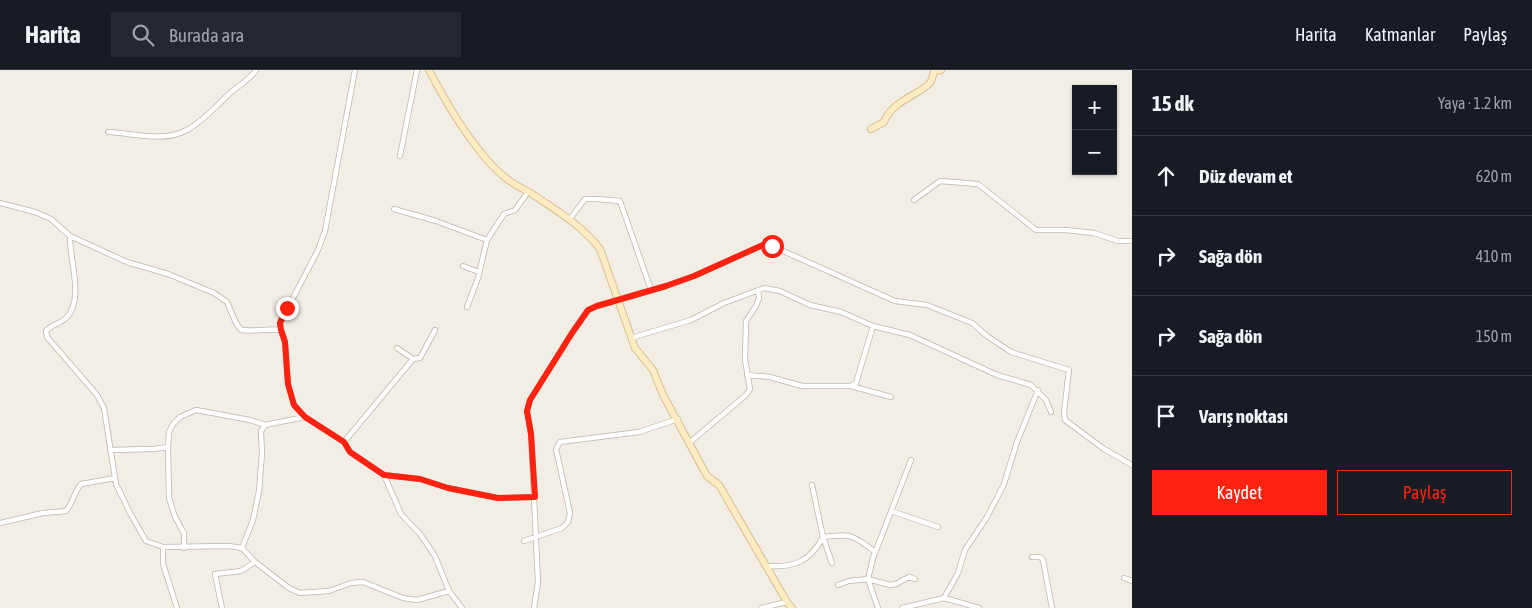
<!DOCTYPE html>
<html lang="tr">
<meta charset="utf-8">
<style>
body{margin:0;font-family:"Asap Condensed",sans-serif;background:#242831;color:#f1f3f6}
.controls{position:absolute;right:15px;top:15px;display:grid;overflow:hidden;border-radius:0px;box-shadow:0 1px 4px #0004}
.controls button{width:45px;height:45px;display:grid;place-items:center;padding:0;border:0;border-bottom:1px solid #363941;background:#171b24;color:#f1f3f6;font:25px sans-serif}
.stop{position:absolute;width:15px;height:15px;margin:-11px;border:4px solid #ff2210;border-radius:50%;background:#fff}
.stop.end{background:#ff2210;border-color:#fff;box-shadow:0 1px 5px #0008}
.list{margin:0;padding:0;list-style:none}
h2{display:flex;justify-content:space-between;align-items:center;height:65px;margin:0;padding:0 20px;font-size:21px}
h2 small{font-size:16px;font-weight:400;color:#9ea1a6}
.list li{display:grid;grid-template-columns:32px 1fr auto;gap:15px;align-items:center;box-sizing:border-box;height:80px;padding:0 20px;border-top:1px solid #363941}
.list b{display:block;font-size:19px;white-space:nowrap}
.list em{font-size:16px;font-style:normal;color:#9ea1a6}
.actions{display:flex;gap:10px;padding:15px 20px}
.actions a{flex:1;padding:11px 0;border:1px solid #ff2210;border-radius:0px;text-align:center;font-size:18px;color:#ff2210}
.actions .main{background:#ff2210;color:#fff}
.icon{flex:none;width:28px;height:28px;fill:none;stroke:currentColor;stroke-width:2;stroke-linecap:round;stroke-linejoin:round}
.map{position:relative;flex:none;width:1132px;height:538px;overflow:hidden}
header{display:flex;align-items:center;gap:30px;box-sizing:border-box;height:70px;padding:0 25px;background:#171b24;border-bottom:1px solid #363941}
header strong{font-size:24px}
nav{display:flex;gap:28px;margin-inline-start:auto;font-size:18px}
.search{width:350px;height:45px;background:#242831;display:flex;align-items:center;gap:12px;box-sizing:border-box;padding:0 18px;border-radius:0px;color:#9ea1a6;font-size:19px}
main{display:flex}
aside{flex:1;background:#171b24}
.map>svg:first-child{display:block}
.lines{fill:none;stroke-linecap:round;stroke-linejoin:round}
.street-casing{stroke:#bfb5a7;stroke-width:6}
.secondary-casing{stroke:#d6bf92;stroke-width:8}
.street{stroke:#fff;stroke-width:4.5}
.secondary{stroke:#ffecc3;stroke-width:6}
.route{stroke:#ff2210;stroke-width:6}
</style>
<header>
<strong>Harita</strong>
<div class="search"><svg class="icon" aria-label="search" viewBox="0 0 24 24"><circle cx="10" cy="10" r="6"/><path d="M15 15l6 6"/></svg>Burada ara</div>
<nav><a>Harita</a><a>Katmanlar</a><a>Paylaş</a></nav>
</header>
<main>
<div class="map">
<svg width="1132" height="538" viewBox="0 0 1132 538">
<rect width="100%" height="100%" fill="#f3eee5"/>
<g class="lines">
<!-- street casing -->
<g class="street-casing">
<path id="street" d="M355,0l-30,161 -7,19 -38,73 1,7 4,12 3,42 6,21 11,12 39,25 6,10 34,23 17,39 19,20 15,22 14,35 13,17
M108,62c25,1 55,11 79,-2 16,-9 28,-23 41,-35 9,-9 21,-14 28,-25
M400,86l17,-86
M914,130l26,-19 38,3 58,46h29l29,3 24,8h14
M0,133l35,9 16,7 19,17 57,26 41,12 46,19 13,9 8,19 6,9c13,2 26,-2 40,0
M394,139l42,12 51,19
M569,150l16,-21h12l23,2 31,89
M70,166c-1,23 15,64 -4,82 -6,6 -14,6 -20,13l1,6 50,58 7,13 12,76 14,29 16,28 17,6 66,-1 13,2 13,14 34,26 11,5 29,-2 22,-8 12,-1 40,16 14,2 32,-9
M463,196l16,6
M467,237l11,-29 9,-38 17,-26 11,-4 13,-18
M631,268l60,-18 33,-17 40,-15 16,3 30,14 31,7 32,14 37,9 87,40 34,10 15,15 5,12
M397,278l16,11
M747,305l23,2 32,9h49l5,-3 17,-57
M851,316l40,11
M344,372l69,-83 7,-1 15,-28
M689,373l57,-48 4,-6 -5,-29 1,-39 10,-15 3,-8 -1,-8
M168,377l1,-15 4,-8 7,-7 16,-7 54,10 15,5
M110,380l43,-1 15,-2 1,51 6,19 9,16v15
M384,405l36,4 28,9 50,10 37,-1
M812,415l11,52 9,26
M891,441l47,16
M0,453l43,-10 23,-2c7,-8 8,-19 15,-27l34,-6
M524,471l38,-13 6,-6 2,-9 -14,-64 4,-7 79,-10 39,-13
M163,477v17l14,44
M242,478l11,-28 6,-29 3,-38 -1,-22 4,-6 40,-8
M1032,487h8l3,3 9,48
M766,496c27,2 44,-4 57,-29 27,-4 31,-2 52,15
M1124,508l8,3
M838,515l11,-4 19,-2 22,6 6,-1 13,-7 6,2
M944,528l14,-25 7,-23 22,-33 17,-33 13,-42 21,-52
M222,538l-7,-34 26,-3 14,-9
M534,538l4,-26 -7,-148 -4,-23 3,-11 42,-67 17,-23 8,-4 69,-20 28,-10 69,-31 9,1 123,55 32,4 45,18 15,13 24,16 58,18 -5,42 1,8 39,29 28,16
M761,538l26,-6
M878,538l-10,-29 5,-21 38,-98
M902,538l42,-10 35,10"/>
</g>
<!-- secondary casing -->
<g class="secondary-casing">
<path id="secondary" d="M429,0c17,33 48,86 77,108 7,6 15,10 23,14 25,17 53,33 71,57l35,99 18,22 10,25 44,81 12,9 68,117 5,6
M871,59l13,-7c8,-21 33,-26 46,-39 2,-3 3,-8 4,-12l7,-1"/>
</g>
<!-- street -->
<use href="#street" class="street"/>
<!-- secondary -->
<use href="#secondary" class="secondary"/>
</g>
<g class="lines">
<!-- route -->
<path class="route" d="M287,238l-7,15 1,7 4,12 3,42 6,21 11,12 39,25 6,10 34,23 36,4 28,9 50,10 37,-1 -4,-63 -4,-23 3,-11 42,-67 16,-23 9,-4 69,-20 28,-10 69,-31 9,1"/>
</g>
</svg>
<div class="controls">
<button>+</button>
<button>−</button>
</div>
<div class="stop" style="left:772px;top:176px"></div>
<div class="stop end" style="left:287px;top:238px"></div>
</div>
<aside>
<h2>15 dk<small>Yaya · 1.2 km</small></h2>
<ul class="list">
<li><svg class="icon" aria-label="ahead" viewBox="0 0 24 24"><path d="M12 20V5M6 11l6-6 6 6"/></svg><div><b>Düz devam et</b></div><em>620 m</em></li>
<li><svg class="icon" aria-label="right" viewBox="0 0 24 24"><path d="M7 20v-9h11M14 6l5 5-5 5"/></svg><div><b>Sağa dön</b></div><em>410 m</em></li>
<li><svg class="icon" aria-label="right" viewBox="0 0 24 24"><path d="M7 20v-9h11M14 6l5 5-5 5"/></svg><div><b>Sağa dön</b></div><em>150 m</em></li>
<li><svg class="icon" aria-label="arrive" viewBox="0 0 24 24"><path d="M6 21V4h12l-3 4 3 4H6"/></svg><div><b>Varış noktası</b></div></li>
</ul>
<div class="actions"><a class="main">Kaydet</a><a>Paylaş</a></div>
</aside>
</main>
